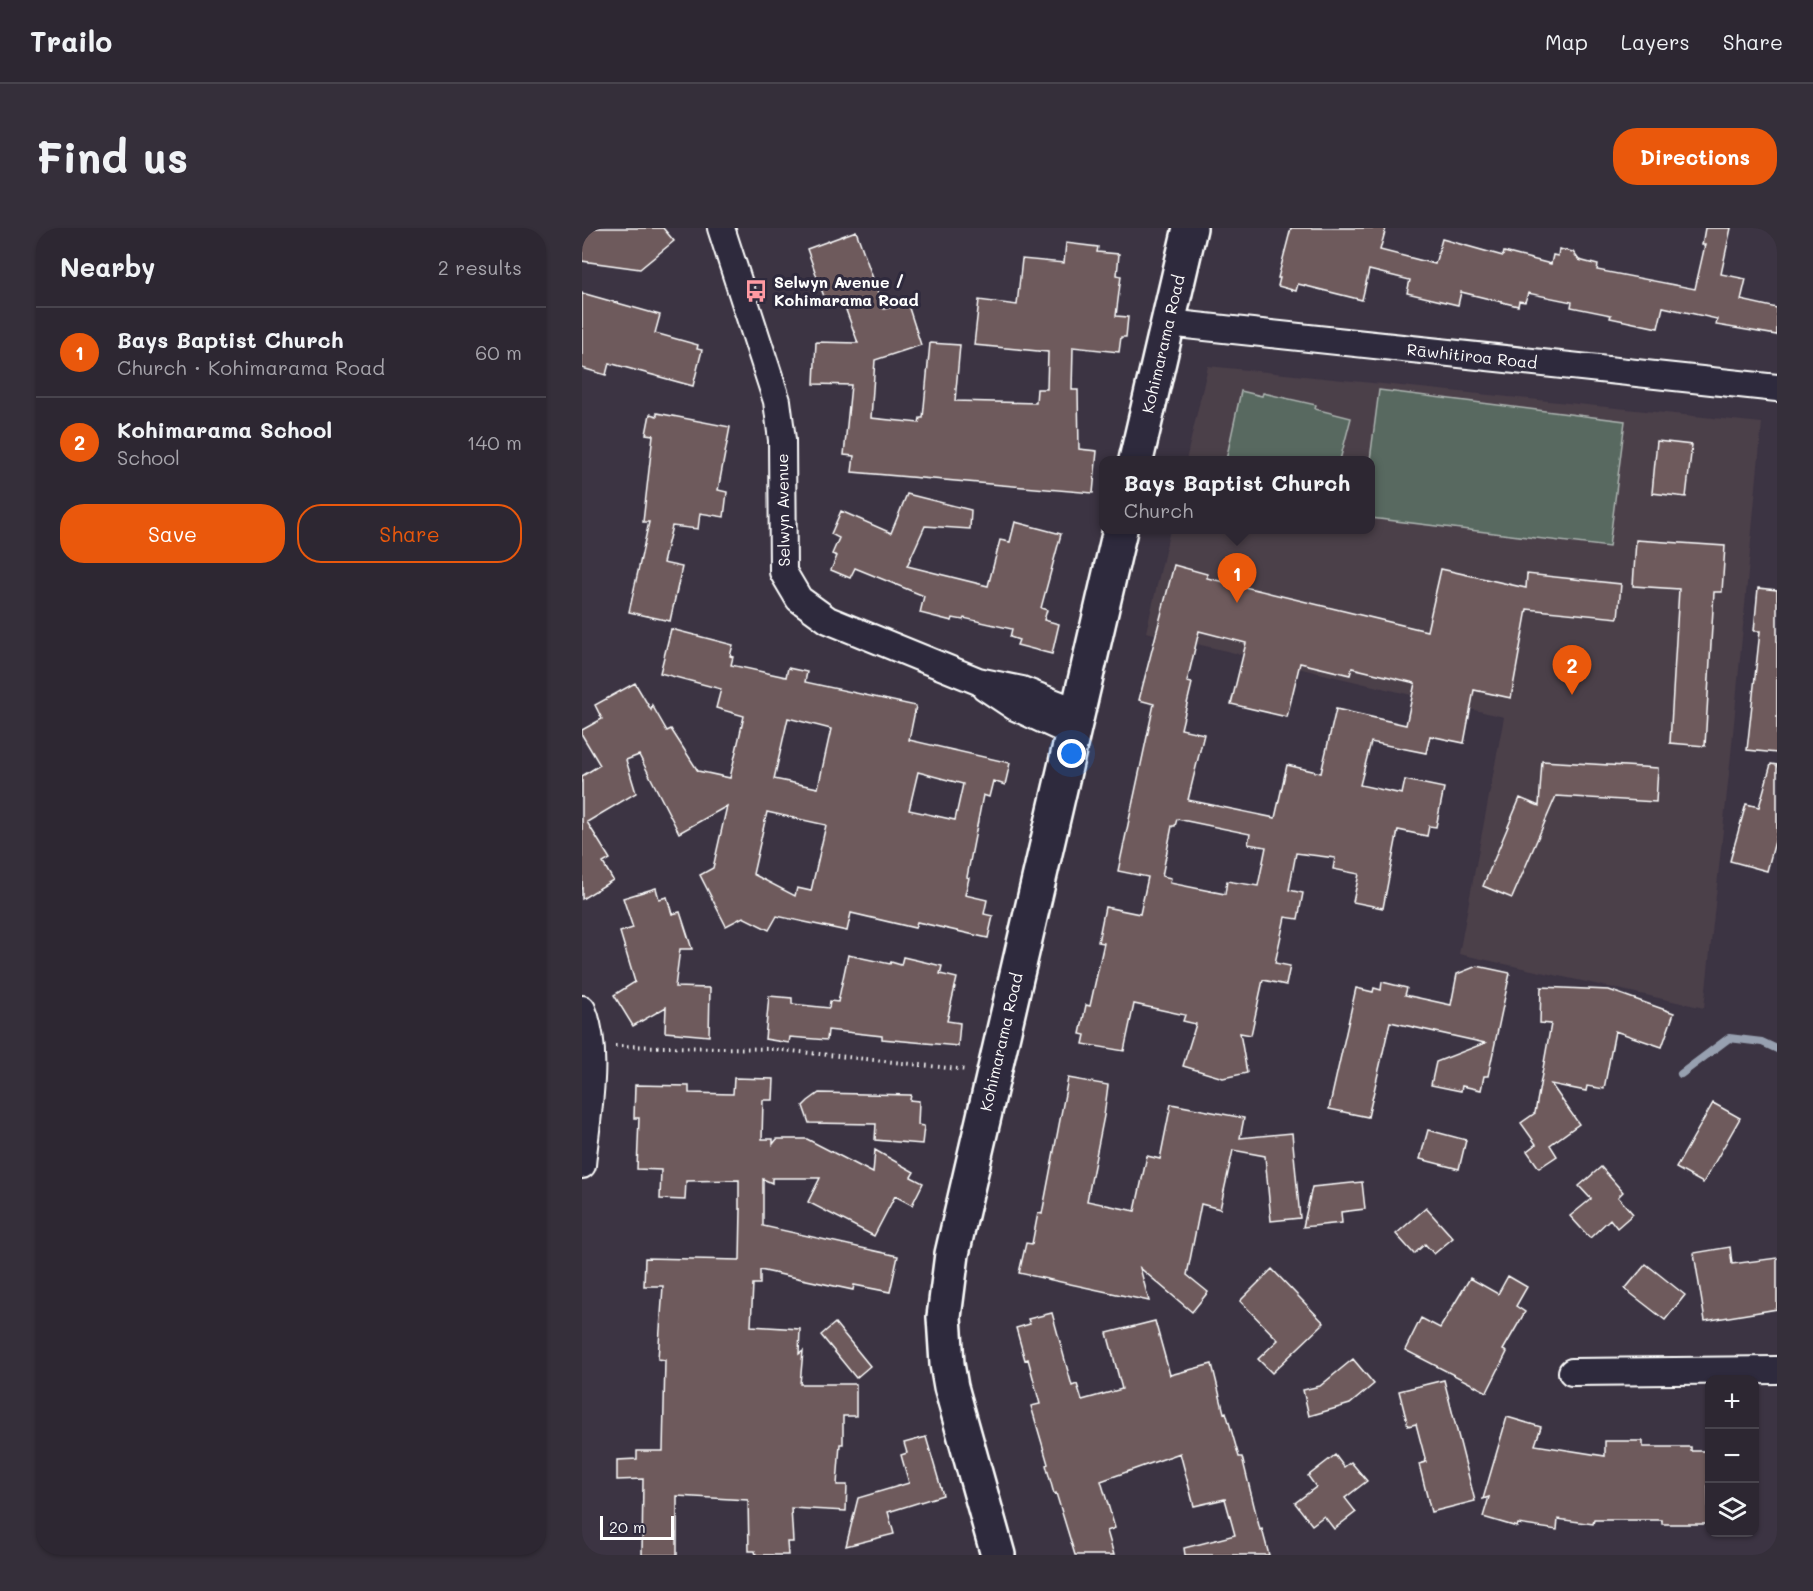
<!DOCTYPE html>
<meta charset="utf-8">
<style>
body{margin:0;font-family:Mali,sans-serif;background:#352f3a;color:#f1f3f6}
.controls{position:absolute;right:18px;bottom:18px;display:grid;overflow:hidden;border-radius:12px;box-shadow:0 2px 4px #0004}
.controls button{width:54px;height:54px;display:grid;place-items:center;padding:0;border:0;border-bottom:2px solid #48444d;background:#2d2732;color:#f1f3f6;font:30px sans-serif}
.scale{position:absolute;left:18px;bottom:15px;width:74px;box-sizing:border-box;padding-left:6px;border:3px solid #fff;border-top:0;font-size:16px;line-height:21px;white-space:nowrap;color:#fff;-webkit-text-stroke:4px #2f2a3d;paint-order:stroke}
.you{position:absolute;left:490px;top:526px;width:21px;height:21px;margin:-15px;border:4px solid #fff;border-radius:50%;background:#1a73e8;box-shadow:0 0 0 9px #1a73e833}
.badge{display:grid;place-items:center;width:39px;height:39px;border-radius:50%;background:#ea580c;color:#fff;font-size:20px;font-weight:700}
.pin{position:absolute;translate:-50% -50px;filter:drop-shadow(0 2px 3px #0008)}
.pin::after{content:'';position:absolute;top:32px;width:21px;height:18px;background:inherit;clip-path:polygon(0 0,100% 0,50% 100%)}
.popup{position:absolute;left:517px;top:228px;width:276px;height:78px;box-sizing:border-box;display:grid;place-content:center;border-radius:12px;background:#2d2732;filter:drop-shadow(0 2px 4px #0005);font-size:20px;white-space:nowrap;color:#a7a5ac}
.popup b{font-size:22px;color:#f1f3f6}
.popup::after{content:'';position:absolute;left:50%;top:100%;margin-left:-12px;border:12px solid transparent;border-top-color:#2d2732}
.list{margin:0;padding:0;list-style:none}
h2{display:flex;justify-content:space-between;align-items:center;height:78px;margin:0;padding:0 24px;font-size:26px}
h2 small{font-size:20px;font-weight:400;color:#a7a5ac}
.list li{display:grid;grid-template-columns:39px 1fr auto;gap:18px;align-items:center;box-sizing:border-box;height:90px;padding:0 24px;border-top:2px solid #48444d}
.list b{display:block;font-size:22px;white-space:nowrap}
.list p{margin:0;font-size:20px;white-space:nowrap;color:#a7a5ac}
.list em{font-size:20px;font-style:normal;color:#a7a5ac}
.actions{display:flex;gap:12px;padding:18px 24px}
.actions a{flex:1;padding:14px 0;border:2px solid #ea580c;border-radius:24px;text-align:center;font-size:21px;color:#ea580c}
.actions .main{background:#ea580c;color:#fff}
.icon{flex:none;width:33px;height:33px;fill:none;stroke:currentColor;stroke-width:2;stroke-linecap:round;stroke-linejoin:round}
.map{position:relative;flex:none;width:1195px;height:1327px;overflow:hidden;border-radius:24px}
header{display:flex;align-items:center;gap:36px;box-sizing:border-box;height:84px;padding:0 30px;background:#2d2732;border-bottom:2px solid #48444d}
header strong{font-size:28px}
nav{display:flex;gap:33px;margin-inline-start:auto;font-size:21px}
.intro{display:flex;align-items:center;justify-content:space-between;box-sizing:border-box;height:144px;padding:0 36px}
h1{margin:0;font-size:42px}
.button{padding:15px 27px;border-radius:24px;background:#ea580c;color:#fff;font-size:21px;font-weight:700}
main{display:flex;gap:36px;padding:0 36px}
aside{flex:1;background:#2d2732;border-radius:24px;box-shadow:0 2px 4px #0004}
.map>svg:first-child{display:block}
.built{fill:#4b3f4a}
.green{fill:#586961;stroke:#acb4b0;stroke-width:1.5}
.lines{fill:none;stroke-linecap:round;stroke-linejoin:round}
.stream{stroke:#97a0b0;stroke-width:8}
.building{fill:#6e5a5c;stroke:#fff;stroke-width:1.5;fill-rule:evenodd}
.street-casing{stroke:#fff;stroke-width:30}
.secondary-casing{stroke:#fff;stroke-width:38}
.path{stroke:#fff;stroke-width:4;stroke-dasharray:1.5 4.5;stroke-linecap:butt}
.street{stroke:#2f2a3d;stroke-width:26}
.secondary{stroke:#2f2a3d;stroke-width:33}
.labels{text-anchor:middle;stroke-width:6;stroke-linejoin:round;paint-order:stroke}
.poi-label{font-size:16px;font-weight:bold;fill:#fff;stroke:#2f2a3d;text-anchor:start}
.street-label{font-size:16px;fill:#fff;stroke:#2f2a3d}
</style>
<header>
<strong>Trailo</strong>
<nav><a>Map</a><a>Layers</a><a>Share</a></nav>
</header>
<div class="intro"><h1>Find us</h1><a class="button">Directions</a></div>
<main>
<aside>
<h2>Nearby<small>2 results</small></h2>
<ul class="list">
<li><span class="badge">1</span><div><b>Bays Baptist Church</b><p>Church · Kohimarama Road</p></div><em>60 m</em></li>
<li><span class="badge">2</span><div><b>Kohimarama School</b><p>School</p></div><em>140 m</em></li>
</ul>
<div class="actions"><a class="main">Save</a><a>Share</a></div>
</aside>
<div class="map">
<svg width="1195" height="1327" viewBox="0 0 1195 1327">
<rect width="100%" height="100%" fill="#3c3443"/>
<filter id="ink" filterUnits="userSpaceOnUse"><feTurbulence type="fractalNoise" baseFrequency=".0167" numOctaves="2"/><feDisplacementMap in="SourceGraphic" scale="12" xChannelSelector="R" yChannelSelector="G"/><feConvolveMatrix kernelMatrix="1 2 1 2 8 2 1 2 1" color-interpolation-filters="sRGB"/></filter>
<g filter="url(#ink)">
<!-- built -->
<path class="built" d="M626,138l554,57 -31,332 -27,253 -245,-54 45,-237 -358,-85 24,-102h201v-70h-185z"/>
<!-- green -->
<path class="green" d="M797,162l246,31 -16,126 -238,-29 -1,-58z
M659,163l21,5 1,-3 53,12 -1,4 36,9 -11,42h-114z"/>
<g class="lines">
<!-- stream -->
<path class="stream" d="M1099,846l48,-36 33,4 15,7"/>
</g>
<!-- building -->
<path class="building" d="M0,0h81l11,13 -34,28 -58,-8z
M709,0h95l-6,22 55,14 7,-25 61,17 1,-4 47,12 2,-9 5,1 1,-7 14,3 6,8 19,5 -1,5 98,19 10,-44h-3l3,-17h26l-10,46 25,5 -5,21 36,8v27l-61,-10 1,-6 -54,-12 -5,21 -48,-10 1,-3 -40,-8 1,-5 -44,-9 -3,9 -6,-1 -1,5 -57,-14 -3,13 -51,-12 3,-13 -41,-10 -7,30 -64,-16 -2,7 -18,-5 2,-8h-2z
M274,3l28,78 23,-7 14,43 -46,15 -4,58 48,5 1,-5h3l7,-75 30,2 -5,56 81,2 1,-14h10l1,-37 -74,-7 5,-45 38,5 5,-46 42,4 2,-20 32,4 -1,5 22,2 -2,21 4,1 -5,40 12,1 -2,20h-5l-2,15 -46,-5 -1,43h6l1,59 18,2 -4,42 -241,-21 2,-16 -10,-1 7,-70 -37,-1 2,-42 42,1 -16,-44 -15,6 -20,-56z
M0,65l78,22 -5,18 43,12 -1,4 5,1 -9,36 -84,-23 -3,12 -24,-7z
M75,185l73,14 -12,63 9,2 -3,25 -24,-4 -2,16 -26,-3 -9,37 19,4 -12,54 -41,-9 20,-90h-6l10,-87 -7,-1 4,-20 7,2z
M1075,213l35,4 -6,52 -34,-4z
M325,266l64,16 -1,19 -45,-3 -18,40 81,20 12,-46 10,2 5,-20 46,12 -20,74 6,2 -3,10 15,4 -7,30 -35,-9 2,-5 -9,-3 2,-8 -48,-11 -1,2 -10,-2 -1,3 -32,-8 4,-17 -69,-28 -5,10 -19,-8 6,-14 -5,-2 7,-16 -8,-4 10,-23 50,22z
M1054,312l89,6 -3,46h-8l-9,154 -35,-3 9,-154 -46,-3z
M592,337l33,9v4l220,53 14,-62 85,19 1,-14 94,10 -3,34 -91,-9 -16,89 -37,-8 -10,53 -34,-7 -4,17 -55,-11 -11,43 42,9 3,-14 39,8 -8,39 -7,-1 -2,10 -29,-6 -15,78 -30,-6 6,-28 -26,-5 2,-11 -39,-5 -7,37 14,3 -5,26 -13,-2 -10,46 15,3 -4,19 -23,-5 -12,55 -11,-2 7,40 -24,5 -40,-12 13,-42 -13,-3 2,-6 -51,-11 -10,47 -41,-7 2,-9 -5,-1 6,-29 4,1 14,-63 -6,-1 7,-35 35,7 8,-37 -30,-6 36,-167 -15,-4zM617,403l47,12 -15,61 56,13 13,-54 50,12 2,-7 63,15 -9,42 -70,-16 -15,64 -34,-8 -12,53 -87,-18 16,-66 -23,-5 11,-46 -5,-1zM595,591l73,15 -2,10 18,3 -8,39 -31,-5 -2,13 -55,-11 1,-5 -9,-2 10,-50h3z
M1176,360l19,2v163l-30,-3 13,-119h-6z
M89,401l62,16 -3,11 3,1 -2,8 55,12 2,-9 19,4 -2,10 111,24 -7,34 101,23 -5,22 -12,-4 -4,16 -6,-2 -16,82 2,1 -4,17 22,5 -3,14 9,2 -5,22 -71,-16 -2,6 -64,-15 -4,18 -70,-15 -8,14 -26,-13 -17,9 -26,-51 13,-7 14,-62 -48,27 -40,-78 -13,5 10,33 -49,29 23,37 -7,4 10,17 -31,19v-123l18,-11 -18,-30v-5l20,-11 -7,-14 40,-22 16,27 1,-5 15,26 4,-2 27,42 32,7 14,-62 -28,-8 5,-19 -61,-16zM206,490l43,11 -13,59 -44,-9zM336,544l45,12 -8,36 -46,-10zM185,584l59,13 -15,66 -14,-3 -2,8 -42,-22z
M960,533l116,7 -2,34 -100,-6 -44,102 -29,-12 37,-88 19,8z
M1189,536l6,1v69l-10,37 -37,-10 16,-57 13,3z
M74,660l3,11 8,-2 5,17 8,-2 12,37h-12l-5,38 35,1 -1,48 -44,-4 1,-25 -33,19 -19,-31 21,-13 -15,-50 13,-4 -10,-30z
M266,727l42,9 1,-2 10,3 2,-8 39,9 -2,8 17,4 -10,43 13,2 -2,23 -76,-7v-3l-54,-6 -1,10 -37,-3 -1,6 -24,-4 4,-43 23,2v6l37,4 1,-7 8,1z
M895,738l33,7 -22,103h-4l-3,14 -19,-4 -1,5 -30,-6 5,-23 49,-19 -95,-21 -22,95 -39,-8 27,-121 17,4 1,-4 7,2 1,-8 25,6 -2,7 46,10 6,-31z
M959,759l68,3 65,23 -12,34 -47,-16 -11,58 -17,-3 -1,5 -35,-7 28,40 -29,21 7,11 -18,12 -12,-17 9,-7 -15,-21 14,-10 16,-89 -11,-1z
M152,850l40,1 -1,21h-10l-1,39h11v5l4,-5h30l66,34 2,-23 39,22 -3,5 12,6 -11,22 -17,-9 -21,40 -66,-34 12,-24h-48v5l-9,-4v47l135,30 -8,36 -36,-7 -1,5 -93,-20v14h-7l-2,42 49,3 -1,25 4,-3 -3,33h56v32h-13v28h-3l-3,41h10l-1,26 -55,-3 2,34h-6l1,13h-32l-1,-4h-6l-1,-51 -71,-4v59h-35l1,-76 -26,1v-20l20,-1v-8h26l2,-91 -7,-1 5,-73h-19l1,-28 95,2 1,-51h-2v-29l-53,1 -1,19 -25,-1 1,-29 -24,-1 2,-51h-5l1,-33 54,1v7l44,1z
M486,850l40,7 -4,31 -17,85 48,10 12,-55 13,3 11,-55 73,14 -4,20 52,-5 8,85 -29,3 -6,-65 -32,-6 -13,59 -19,-5 -14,71 21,17 -16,20 -52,-44 9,33 -130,-28 7,-30 6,1 6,-31 4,1z
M237,865l92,2 -1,5 9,1 -1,24 6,1 -2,18 -47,-4 1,-16 -67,-1 -6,-17 5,-5z
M1131,875l27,15 -37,65 -27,-15z
M846,902l38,10 -7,29 -39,-10z
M1019,939l22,25 -5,5 15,17 -16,14 -7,-9 -20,19 -20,-22 21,-17 -12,-13z
M780,954l3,27 -24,3 1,11 -39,4 9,-40z
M844,980l27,30 -19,16 -9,-10 -11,10 -18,-20z
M1148,1019l2,17 45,-6v51l-72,12 -11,-68z
M1064,1036l39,31 -20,25 -40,-31z
M690,1041l52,54 -52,50 -14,-14 20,-19 -38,-39z
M926,1048l19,11 -11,19 9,6 -22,38 4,2 -20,40 -82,-42 16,-32 19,10 30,-50 28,16z
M470,1085l20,73 5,-2 5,16 40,-11 -15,-56 48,-12 15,54 42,-11 12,49 2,-1 13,45h3l18,73 2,-1 7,26h-84l-1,-7 51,-13 -10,-36 -31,7 -14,-53 -79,28 14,47 -8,3 7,24h-39l-19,-62 -2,1 -8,-29 2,-1 -17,-58 9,-2 -12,-45 -3,1 -9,-32 14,-4 -2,-5z
M253,1095l35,43 -14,12 -35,-43z
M771,1131l21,25 -24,20 -41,12 -6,-26 17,-4z
M862,1152l31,121 -44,11 -12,-48 7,-2 -10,-38 -8,2 -9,-35z
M925,1189l34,10 -6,18 70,11v-15h38v6h48v4h16l2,73h-47v-4h-68l-1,4 -35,-5 -1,11 -39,-6 -1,3 -34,-10 6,-20 -6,2z
M344,1209l17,58 -55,17 6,22 -48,12 12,-48 51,-15 -8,-28 6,-2 -3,-10z
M753,1227l9,12 7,-5 16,19 -22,17 11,14 -22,17 -10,-13 -12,9 -17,-22 21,-16 -8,-11z"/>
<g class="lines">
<!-- street casing -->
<g class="street-casing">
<path id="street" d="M139,0l56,173 5,39 1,132 16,27 29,21 150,61 44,9 56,22
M586,95l609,65
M403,459l30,20 57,26
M0,781c19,44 4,110 0,156
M990,1144l205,-2"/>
</g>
<!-- secondary casing -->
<g class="secondary-casing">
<path id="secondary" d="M554,232l54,-232
M416,1327l-47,-168 -4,-23 -3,-47 8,-63 168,-724"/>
</g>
<!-- path -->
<path class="path" d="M33,818l158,3 194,21"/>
<!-- street -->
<use href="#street" class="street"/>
<!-- secondary -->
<use href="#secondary" class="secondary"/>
</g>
</g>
<!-- icons -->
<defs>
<g id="bus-bare" transform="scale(1.8)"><path d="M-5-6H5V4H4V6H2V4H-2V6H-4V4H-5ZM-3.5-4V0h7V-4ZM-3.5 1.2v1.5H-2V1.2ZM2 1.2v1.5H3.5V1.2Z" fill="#ff9aa2" stroke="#2f2a3d" stroke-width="2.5" paint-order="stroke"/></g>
</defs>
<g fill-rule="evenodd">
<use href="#bus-bare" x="174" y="63"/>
</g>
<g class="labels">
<!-- poi labels -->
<g class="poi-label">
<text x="192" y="60">Selwyn Avenue /<tspan x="192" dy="18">Kohimarama Road</tspan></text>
</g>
<!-- street labels -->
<g class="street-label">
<text transform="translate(581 116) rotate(-77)" y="6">Kohimarama Road</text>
<text transform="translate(890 128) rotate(6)" y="6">Rāwhitiroa Road</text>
<text transform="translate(201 282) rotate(-91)" y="6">Selwyn Avenue</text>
<text transform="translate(419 814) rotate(-77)" y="6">Kohimarama Road</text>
</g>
</g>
</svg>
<div class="controls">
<button>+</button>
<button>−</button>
<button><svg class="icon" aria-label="layers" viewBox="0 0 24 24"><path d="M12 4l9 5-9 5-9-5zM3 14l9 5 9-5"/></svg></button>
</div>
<div class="scale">20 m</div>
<div class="you"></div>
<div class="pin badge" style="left:655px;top:375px">1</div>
<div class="popup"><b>Bays Baptist Church</b>Church</div>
<div class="pin badge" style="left:990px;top:467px">2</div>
</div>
</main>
